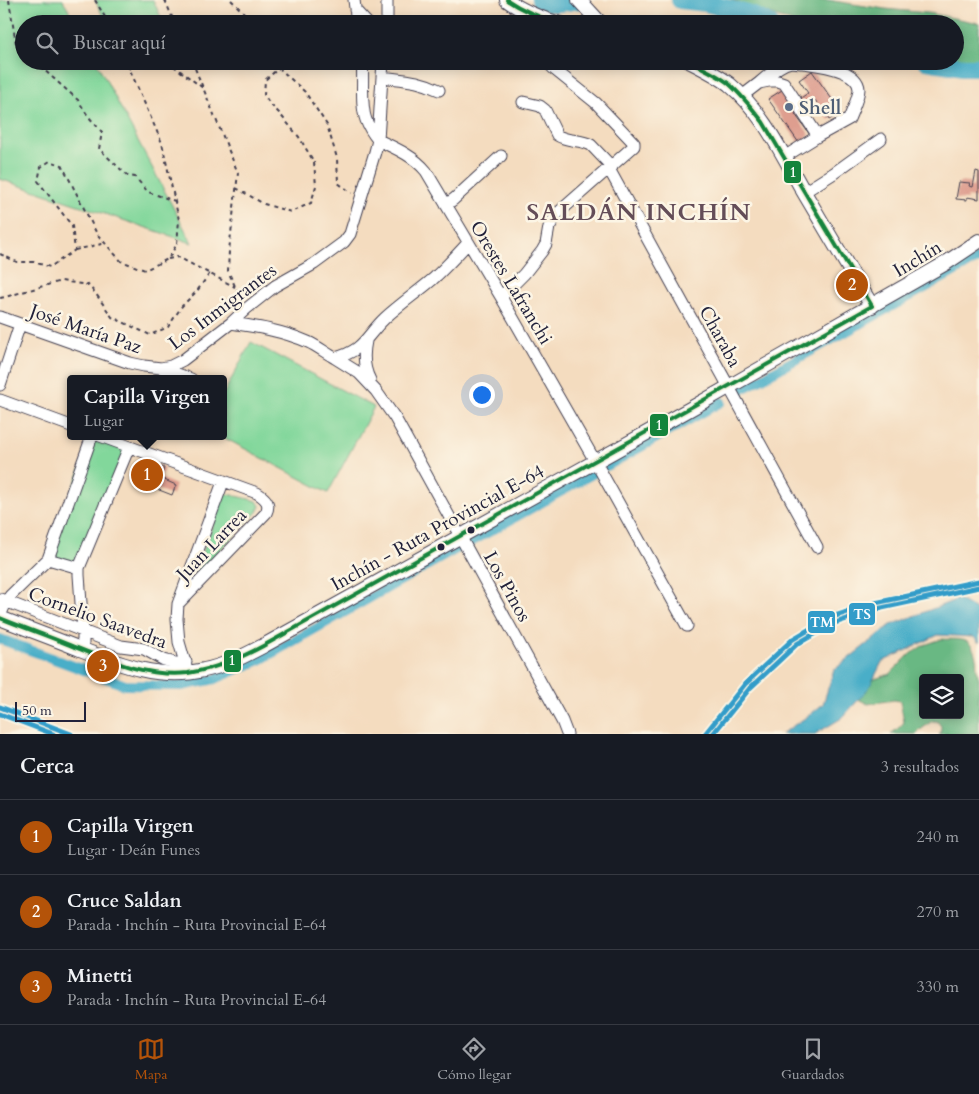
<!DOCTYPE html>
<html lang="es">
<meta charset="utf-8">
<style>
body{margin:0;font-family:Cardo,serif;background:#20242c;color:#f1f3f6}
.controls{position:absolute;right:15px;bottom:15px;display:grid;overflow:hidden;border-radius:5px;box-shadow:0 2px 12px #0003}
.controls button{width:45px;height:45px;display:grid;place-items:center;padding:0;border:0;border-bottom:1px solid #363941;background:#171b24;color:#f1f3f6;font:25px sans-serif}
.scale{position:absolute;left:15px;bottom:12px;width:71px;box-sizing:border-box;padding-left:5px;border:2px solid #22223b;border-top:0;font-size:14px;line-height:18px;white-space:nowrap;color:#22223b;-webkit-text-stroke:4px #fcf5e5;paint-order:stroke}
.you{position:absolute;left:481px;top:394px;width:18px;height:18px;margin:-12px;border:4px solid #fff;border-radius:50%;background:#1a73e8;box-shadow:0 0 0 8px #1a73e833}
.badge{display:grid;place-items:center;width:32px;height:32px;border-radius:50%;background:#b45309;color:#fff;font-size:16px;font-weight:700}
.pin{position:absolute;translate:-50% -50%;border:2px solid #fff;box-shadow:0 1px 5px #0006}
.popup{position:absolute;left:67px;top:375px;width:160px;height:65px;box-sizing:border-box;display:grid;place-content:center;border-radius:5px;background:#171b24;filter:drop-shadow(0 1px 4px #0005);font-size:16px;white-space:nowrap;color:#9ea1a6}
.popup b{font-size:19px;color:#f1f3f6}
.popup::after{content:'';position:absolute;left:50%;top:100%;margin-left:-10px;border:10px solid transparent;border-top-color:#171b24}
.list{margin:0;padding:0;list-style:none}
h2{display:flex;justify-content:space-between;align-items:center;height:65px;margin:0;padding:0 20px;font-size:21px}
h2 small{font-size:16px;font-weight:400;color:#9ea1a6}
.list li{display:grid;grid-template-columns:32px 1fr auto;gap:15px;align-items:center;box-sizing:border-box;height:75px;padding:0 20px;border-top:1px solid #363941}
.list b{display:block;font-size:19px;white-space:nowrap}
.list p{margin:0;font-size:16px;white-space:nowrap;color:#9ea1a6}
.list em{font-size:16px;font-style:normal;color:#9ea1a6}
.icon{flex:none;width:28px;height:28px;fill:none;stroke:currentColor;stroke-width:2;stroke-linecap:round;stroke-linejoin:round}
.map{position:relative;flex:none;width:979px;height:734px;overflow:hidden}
.search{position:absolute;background:#171b24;box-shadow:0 2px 12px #0003;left:15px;right:15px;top:15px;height:55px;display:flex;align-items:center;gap:12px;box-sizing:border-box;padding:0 18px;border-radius:28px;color:#9ea1a6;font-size:19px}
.sheet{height:290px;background:#171b24}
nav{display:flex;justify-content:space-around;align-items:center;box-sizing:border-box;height:70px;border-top:1px solid #363941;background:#171b24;font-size:14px;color:#9ea1a6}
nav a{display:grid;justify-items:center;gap:2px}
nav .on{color:#b45309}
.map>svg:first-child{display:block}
.green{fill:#82d79b;stroke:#527c6b}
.forest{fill:#69b883;stroke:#466d5f;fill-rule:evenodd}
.water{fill:#48aec8;stroke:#356882}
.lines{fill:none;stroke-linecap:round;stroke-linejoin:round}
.canal{stroke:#48aec8;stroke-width:10}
.river{stroke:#48aec8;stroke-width:18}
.building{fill:#de9e8f}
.minor-casing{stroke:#423e4f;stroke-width:13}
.major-casing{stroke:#423e4f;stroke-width:16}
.path{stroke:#423e4f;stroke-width:2;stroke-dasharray:4 4;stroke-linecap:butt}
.minor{stroke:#fff;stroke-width:11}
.major{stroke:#fff;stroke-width:14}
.bus-1-casing{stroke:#fcf5e5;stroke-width:8}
.bus-1{stroke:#14843c;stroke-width:4}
.rail-1-casing{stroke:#fcf5e5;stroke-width:9}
.rail-2-casing{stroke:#fcf5e5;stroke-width:9}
.rail-1{stroke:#339cc9;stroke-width:5}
.rail-2{stroke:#339cc9;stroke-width:5}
.service-dot{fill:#5c6f8a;stroke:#fcf5e5;stroke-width:2}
.bus-dot{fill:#22223b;stroke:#fcf5e5;stroke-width:2}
.labels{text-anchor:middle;stroke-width:5;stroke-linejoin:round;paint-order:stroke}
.service-label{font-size:19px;font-weight:bold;fill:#4e5e75;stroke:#fcf5e5;text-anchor:start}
.street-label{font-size:19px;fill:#22223b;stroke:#fcf5e5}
.district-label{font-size:24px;font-weight:bold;letter-spacing:1px;fill:#644d58;stroke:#fcf5e5}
.line-badge{stroke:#fcf5e5;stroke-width:2}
.badge-label{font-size:14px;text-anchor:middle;font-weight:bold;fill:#fff}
</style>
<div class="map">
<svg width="979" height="734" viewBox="0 0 979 734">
<rect width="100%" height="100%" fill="#fcf5e5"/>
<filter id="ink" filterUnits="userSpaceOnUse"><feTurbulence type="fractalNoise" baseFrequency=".02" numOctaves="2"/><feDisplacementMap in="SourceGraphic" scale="10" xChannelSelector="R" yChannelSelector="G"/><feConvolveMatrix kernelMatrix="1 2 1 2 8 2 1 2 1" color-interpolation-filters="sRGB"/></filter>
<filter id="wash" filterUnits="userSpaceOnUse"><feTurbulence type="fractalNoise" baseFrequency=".0096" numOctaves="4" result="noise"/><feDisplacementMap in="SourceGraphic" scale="20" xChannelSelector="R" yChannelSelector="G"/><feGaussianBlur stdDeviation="1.12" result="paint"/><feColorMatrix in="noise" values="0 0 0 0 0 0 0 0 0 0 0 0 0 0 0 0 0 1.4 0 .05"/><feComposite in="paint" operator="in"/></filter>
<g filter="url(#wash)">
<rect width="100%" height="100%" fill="#f4dcbf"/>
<!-- green -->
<path class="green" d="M0,0h63l13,24h-52v37h72l96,182 -192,-64z
M95,0h58l11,24h-57z
M251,342l123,65 -46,86 -107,-57h2v-41z
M92,436l37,11 -50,121 -31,-9z
M224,493l33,8 3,5 -3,6 -63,64z"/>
<!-- forest -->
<path class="forest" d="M718,0h109l58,9 43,4 51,10v38l-24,-3v-34h-158l-63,-23z
M942,639c20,1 29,-3 34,19 1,7 0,14 3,20v56h-40l2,-3v-5l-4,-5h-5l-13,10 -2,3h-26l10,-8 3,-4 -4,-21 -6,-1 -26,4 -10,-5 10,-18 22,-7 20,-20 14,-9zM923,678h37v37h-37z"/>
<!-- water -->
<path class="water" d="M958,599l21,12v32l-5,-6 -36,-2 -56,27 -13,26 -27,30 -27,16h-34l30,-20 12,-10 11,-34 57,-45z"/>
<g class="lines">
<!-- canal -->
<path class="canal" d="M739,391l240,-133
M607,466l114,-64
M471,542l123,-69
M0,639l125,46 56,1 34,-7 45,-19 200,-113"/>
<!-- river -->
<path class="river" d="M540,0c12,6 26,2 39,0
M680,0l26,3 45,12 19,9
M927,61l36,6h16"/>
</g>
<g id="blocks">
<!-- building -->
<path class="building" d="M812,71l29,41 -12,8 -14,-20 -20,14 15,21 -11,8 -31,-44 14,-9 10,14 16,-11 -9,-13z
M976,171l3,1v27l-12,-2v3l-11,-1 3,-17 11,1 -1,3 4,1z
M145,461l19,7 -4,10 16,7 -4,10 -41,-16 4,-10 6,2z"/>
</g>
</g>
<g filter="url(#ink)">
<use href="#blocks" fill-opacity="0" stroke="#423e4f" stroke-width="1"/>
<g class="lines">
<!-- minor casing -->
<g class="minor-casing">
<path id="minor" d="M354,0l3,24
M355,10l13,14
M508,21l3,3
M387,24v-24
M362,61c2,18 -2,43 4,59 3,8 7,14 12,20
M382,77c22,3 37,3 57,13
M759,83c9,-7 20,-19 32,-21 4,0 8,1 12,1 15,2 55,6 56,26 0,8 -7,22 -10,30l-31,17
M742,96l17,-13 10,-2h9l6,2 12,18
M523,102l17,4 5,4 12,25c10,7 23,4 34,10l21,22
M378,140c17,8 36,16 48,31l75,126 94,164 92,165
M784,157l34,-21 -17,-26
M609,169l208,378
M804,192l30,-19 47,-34
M446,205l8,-6 47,-43
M501,297l23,-23 18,-23 4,-7 3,-17 9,-14 76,-67v-3l-38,-40 -41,-33 -5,-5 -1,-4
M0,317l130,46 14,3 17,2 30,11
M231,323c27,4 52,8 77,19 9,4 18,11 27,16 30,-8 30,-21 50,-40 15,-14 33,-26 48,-39 12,-11 24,-24 35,-36
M366,341c-3,14 -3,26 4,39
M335,358l24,15 17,18 19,27 167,303 5,13
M161,368l10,-2 12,-6 48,-37 15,-14 29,-23 39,-22 30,-22 6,-8 25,-82 3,-12 5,-79
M0,385l20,-61
M0,400l71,26
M100,436l157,57c8,5 14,10 9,20l-88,91
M48,559l31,9
M0,599l121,47 23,3 20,11 12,3 10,-1
M0,616l6,-14 4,-6 38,-37 44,-123
M83,650v-19l-4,-56v-7l50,-121
M188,673l-9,-31 -2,-23 1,-15 45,-122"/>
</g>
<!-- major casing -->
<g class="major-casing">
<path id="major" d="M507,0c16,12 35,19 54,24
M579,0l22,24
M689,61c14,7 28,14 40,23 35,29 54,72 76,110 22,37 44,75 67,112
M0,618c25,10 50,19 75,29 41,16 84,34 129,23 21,-4 40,-14 59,-24l427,-237 256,-146 33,-22"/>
</g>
<!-- path -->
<path class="path" d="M9,0l7,44 8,8
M95,0l14,24
M165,0l10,24
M231,0l24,24
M34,61l44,39 10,16 14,16 -3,17 29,27 7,1 13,15 27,9
M167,61l36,27
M192,61l46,112 -9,78 -1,20 13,28
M274,61l5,7 26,24 22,33 10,33 1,25 14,10
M129,69l5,-8
M236,188l28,16 27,8 20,-9 5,-17 -2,-24 -15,-25 -20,-24 -9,-9 -6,-9 1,-15 14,-12
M75,250l31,-7
M0,254l17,8h17l16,5 25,-17 -3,-24 -34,-45 3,-14 9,-6 12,4 35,69 24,27 24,9 23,-11 9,-15 2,-24 -17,-77 -36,-82
M168,259l10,-2 57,30
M0,298l5,-1 56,-16 27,4 8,9 16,23 38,18 18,-8 14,-21 15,-15 13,-18"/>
<!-- minor -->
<use href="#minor" class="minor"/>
<!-- major -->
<use href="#major" class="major"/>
<!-- bus-1 casing -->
<g class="bus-1-casing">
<path id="bus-1" d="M507,0c16,11 34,18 53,24
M689,61c13,7 27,13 39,22 13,11 24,25 35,39l109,184
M0,618c22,9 45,17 67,26 38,15 80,34 121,29 27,-4 51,-14 75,-27l609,-340"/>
</g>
<!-- bus-1 -->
<use href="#bus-1" class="bus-1"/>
<!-- rail-1 casing -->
<g class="rail-1-casing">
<path id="rail-1" d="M0,707l71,27
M705,734l40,-50 48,-45 36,-21 46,-15 104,-22"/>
</g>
<!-- rail-2 casing -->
<g class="rail-2-casing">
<path id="rail-2" d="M0,714l53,20
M713,734l37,-46 47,-44 35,-20 45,-15 102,-22"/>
</g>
<!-- rail-1 -->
<use href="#rail-1" class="rail-1"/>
<!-- rail-2 -->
<use href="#rail-2" class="rail-2"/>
</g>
</g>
<!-- markers -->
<circle class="service-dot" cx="789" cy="107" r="5"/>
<g class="bus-dot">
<circle cx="471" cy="530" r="4.5"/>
<circle cx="441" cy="547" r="4.5"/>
</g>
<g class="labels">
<!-- service labels -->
<g class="service-label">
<text x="799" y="114">Shell</text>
</g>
<!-- street labels -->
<g class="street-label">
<text transform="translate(917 258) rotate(-31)" y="7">Inchín</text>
<text transform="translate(512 282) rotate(59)" y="7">Orestes Lafranchi</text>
<text transform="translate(222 306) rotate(-37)" y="7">Los Inmigrantes</text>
<text transform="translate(86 328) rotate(19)" y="7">José María Paz</text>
<text transform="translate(721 336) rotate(61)" y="7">Charaba</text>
<text transform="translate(437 527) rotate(-29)" y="7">Inchín - Ruta Provincial E-64</text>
<text transform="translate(211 544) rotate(-46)" y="7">Juan Larrea</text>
<text transform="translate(508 586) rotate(61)" y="7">Los Pinos</text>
<text transform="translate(98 617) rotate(20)" y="7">Cornelio Saavedra</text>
</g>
<!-- district labels -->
<g class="district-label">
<text x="639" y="220">SALDÁN INCHÍN</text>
</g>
</g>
<g class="line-badge">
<rect x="783" y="160" width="19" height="24" rx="5" fill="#14843c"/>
<rect x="649" y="413" width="20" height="24" rx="5" fill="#14843c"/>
<rect x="848" y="602" width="28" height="24" rx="5" fill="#339cc9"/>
<rect x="807" y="610" width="29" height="24" rx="5" fill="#339cc9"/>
<rect x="223" y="649" width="19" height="24" rx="5" fill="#14843c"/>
</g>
<g class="badge-label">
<text x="793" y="177">1</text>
<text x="659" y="430">1</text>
<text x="862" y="619">TS</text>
<text x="822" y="627">TM</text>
<text x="232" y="665">1</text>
</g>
</svg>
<div class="controls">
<button><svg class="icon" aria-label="layers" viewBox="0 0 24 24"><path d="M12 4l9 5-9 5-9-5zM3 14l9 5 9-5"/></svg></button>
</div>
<div class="scale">50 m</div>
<div class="you"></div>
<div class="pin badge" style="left:147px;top:475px">1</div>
<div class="popup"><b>Capilla Virgen</b>Lugar</div>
<div class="pin badge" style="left:852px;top:285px">2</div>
<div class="pin badge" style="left:103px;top:666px">3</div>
<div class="search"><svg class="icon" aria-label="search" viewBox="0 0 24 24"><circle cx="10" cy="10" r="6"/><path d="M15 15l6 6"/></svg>Buscar aquí</div>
</div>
<section class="sheet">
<h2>Cerca<small>3 resultados</small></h2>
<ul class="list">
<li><span class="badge">1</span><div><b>Capilla Virgen</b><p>Lugar · Deán Funes</p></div><em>240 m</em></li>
<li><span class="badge">2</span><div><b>Cruce Saldan</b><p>Parada · Inchín - Ruta Provincial E-64</p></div><em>270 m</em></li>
<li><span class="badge">3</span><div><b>Minetti</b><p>Parada · Inchín - Ruta Provincial E-64</p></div><em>330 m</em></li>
</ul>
</section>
<nav>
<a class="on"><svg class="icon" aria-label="map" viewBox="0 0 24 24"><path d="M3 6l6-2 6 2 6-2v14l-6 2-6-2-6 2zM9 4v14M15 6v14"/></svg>Mapa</a>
<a><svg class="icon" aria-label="directions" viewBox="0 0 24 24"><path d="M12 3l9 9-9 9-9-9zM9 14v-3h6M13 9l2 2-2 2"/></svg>Cómo llegar</a>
<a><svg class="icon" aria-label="saved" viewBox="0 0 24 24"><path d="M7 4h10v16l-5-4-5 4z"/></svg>Guardados</a>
</nav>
